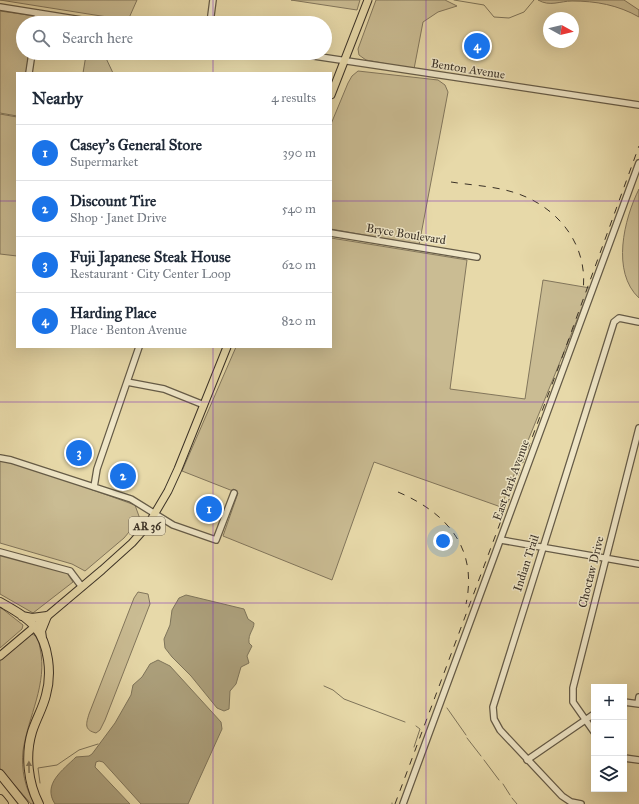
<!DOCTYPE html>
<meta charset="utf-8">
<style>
body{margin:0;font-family:"IM FELL Great Primer",serif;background:#f6f6f7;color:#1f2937}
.controls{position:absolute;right:12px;bottom:12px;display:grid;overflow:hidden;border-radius:0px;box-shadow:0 4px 16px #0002}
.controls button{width:36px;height:36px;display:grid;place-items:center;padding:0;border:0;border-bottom:1px solid #e0e1e3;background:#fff;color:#1f2937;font:20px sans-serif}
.compass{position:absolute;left:543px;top:12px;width:36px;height:36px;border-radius:50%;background:#fff;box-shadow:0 4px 16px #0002;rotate:98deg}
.you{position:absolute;left:443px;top:541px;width:14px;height:14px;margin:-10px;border:3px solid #fff;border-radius:50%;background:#1a73e8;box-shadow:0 0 0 6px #1a73e833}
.badge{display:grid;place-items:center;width:26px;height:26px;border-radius:50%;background:#1a73e8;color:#fff;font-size:13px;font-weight:700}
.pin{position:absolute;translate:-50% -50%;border:2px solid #fff;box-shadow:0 1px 4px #0006}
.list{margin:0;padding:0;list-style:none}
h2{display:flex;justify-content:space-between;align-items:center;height:52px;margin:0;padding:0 16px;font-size:17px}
h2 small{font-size:13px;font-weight:400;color:#747a83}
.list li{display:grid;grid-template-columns:26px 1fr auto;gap:12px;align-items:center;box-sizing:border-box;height:56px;padding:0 16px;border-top:1px solid #e0e1e3}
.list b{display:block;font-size:15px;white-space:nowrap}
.list p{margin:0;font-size:13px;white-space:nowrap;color:#747a83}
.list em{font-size:13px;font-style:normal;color:#747a83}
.icon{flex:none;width:22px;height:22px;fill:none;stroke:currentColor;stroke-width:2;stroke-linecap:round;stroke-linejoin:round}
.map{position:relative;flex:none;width:639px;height:804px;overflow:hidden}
.search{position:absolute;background:#fff;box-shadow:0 4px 16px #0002;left:16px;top:16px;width:316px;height:44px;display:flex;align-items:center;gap:10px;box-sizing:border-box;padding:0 14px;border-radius:22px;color:#747a83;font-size:15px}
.panel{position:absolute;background:#fff;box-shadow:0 4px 16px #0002;left:16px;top:72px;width:316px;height:276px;border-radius:0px}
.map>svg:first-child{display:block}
.green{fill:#cabc93;stroke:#82765c}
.water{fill:#aca07c;stroke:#7e745a}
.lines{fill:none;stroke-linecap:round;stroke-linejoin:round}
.stream{stroke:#7e745a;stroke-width:1}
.minor-casing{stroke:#655b47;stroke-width:8}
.major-casing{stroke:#3a3126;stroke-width:9}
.highway-casing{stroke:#3a3126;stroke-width:10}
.minor{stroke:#efe6c7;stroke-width:5.5}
.major{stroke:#e7d9a9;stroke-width:7}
.highway{stroke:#e7d9a9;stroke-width:8}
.rail{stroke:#3a3126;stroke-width:1;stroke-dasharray:7 7;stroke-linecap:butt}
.oneway{fill:#887d61}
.grid{fill:none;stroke:#7b2cbf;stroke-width:1;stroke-opacity:0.55}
.labels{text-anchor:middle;stroke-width:3;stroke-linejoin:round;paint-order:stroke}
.shield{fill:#efe6c7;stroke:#706756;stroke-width:1}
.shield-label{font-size:11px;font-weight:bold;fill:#3a3126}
.street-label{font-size:12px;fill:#3a3126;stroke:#efe6c7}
</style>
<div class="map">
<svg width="639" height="804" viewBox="0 0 639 804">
<rect width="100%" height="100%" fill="#e7d9a9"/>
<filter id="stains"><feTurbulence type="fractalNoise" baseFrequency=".005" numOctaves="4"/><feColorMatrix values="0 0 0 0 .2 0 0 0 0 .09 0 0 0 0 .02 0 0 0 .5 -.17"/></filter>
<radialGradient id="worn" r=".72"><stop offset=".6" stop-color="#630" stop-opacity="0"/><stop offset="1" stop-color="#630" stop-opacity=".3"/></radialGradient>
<!-- green -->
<path class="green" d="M0,0h137l-8,18 -9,1z
M291,0h69l-3,10z
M376,0h69l12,6 -19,6 -15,10 -9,47 -48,-9 -7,-5 -1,-6z
M538,0h86l15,10v7c-21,-12 -43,-16 -67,-16 -12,0 -22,6 -34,-1z
M0,11l35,5 -1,7h-11v30h6l-3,20h-9v43l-17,-3z
M90,53l14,1 9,19h-30l3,-18z
M358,71l80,9 7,5 3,7 -29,153 -88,-16v-105l17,-41 4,-7z
M0,114l17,3v139l-17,-2z
M639,189v109c-28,-26 -15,-79 0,-109z
M331,238l136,22 -17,129 75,10 18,-119 47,8 -89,219 -127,-45 -42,118 -109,-44 15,-43 -56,-22 54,-124h95z
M0,459l12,2 123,44 5,14 -16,19 -39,33 -13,-7 -72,-21z
M0,554l67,19 6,9 -40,31 -33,-19z
M138,592l10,2 2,10 -45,116 -5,10 -4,3c-12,-3 -10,-9 -7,-19l45,-116z
M0,607l23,18 -1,4 -22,19z
M31,634c7,1 8,8 9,14 8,36 -12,68 -17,103 -2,18 2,38 12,53h-4l-31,-36v-107z"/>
<!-- water -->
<path class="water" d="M186,595l58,14 4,10 6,4c0,7 -6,10 -5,20l3,3 -5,10 2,7 -8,4 -5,17 -6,7 -1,18 -5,2 -7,-3 -26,-32 -19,-19 -7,-9 -1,-9 6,-14 2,-15 7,-12z
M158,660l12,6 51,56 1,7 -34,75h-47l-38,-42 -4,-1 -3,1 -1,5 35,37h-75c-13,-20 8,-34 21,-47l13,-1 3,-2 23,-31 16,-28 2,-10 9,-8 8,-13z"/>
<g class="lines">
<!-- stream -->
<path class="stream" d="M454,0l30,5 10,12 15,1 15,-6 10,-12
M324,686l9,4 11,9 61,23
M447,708l19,27
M467,738l14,18
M414,747l6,-18 -4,-3
M484,760l15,20
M40,783l-2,-15 19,-3 22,-15 19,-6
M503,784l7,11
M512,798l5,6
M392,804v-1"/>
<!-- minor casing -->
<g class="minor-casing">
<path id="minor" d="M0,7l100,16
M36,23l2,-10
M210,23l3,-23
M294,53l345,52
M29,73l3,-20
M331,233l146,24
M127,382l37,7 40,16
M0,458l11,2 120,39 42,26 43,15 18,-47
M94,487l3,-18 42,-122
M501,540l138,24
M0,552l70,19 12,16
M624,702l15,2
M638,704l1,-7
M594,732l-21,-30v-14l66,-260
M624,758l15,2
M527,760l67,-46
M403,804l236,-641
M581,804l-10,-2 -9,-6 -62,-66 -6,-11 -1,-12 121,-385 5,-4 20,4"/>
</g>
<!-- major casing -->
<g class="major-casing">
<path id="major" d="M331,95l37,-95
M0,656l102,-86 30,-27 16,-18 20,-34 10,-22 49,-122"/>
</g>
<!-- highway casing -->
<g class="highway-casing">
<path id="highway" d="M0,602c12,7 26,14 35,25 14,17 17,47 11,68 -3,13 -10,24 -14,37 -7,23 -4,51 7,72
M22,616l10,2 15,-2
M42,638l-1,-7 6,-15
M0,774l24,30
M0,799l4,5"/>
</g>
<!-- minor -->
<use href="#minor" class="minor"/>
<!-- major -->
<use href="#major" class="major"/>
<!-- highway -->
<use href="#highway" class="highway"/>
<!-- rail -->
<path class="rail" d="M451,182c19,3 40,4 58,9 46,12 80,52 74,100
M398,492c49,21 80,56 68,112
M395,804l165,-441 79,-217"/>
</g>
<!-- one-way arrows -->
<defs><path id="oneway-solid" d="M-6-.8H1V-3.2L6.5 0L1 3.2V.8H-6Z"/></defs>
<use class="oneway" href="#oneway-solid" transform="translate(29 767) rotate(-91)"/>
<!-- grid -->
<path class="grid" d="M213,0v23M426,0v804M213,53v20M0,201h17M331,201h308M213,347v457M0,402h639M0,603h639"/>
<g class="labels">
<!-- shield labels -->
<rect class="shield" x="129" y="517" width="36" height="18" rx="3"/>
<g class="shield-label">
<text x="147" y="530">AR 36</text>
</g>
<!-- street labels -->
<g class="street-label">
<text transform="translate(468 69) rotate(9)" y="4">Benton Avenue</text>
<text transform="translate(406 234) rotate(9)" y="4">Bryce Boulevard</text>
<text transform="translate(511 480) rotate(-70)" y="4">East Park Avenue</text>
<text transform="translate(526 563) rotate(-72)" y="4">Indian Trail</text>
<text transform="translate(591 572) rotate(-76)" y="4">Choctaw Drive</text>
</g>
</g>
<rect width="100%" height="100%" filter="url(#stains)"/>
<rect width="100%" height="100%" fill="url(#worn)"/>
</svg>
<div class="controls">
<button>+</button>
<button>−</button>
<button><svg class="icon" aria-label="layers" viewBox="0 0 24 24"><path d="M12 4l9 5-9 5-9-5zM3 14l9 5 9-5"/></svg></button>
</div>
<svg class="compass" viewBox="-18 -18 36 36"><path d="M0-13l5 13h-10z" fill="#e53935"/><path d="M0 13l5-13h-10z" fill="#747a83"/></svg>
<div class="you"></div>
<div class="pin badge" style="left:209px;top:509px">1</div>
<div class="pin badge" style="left:123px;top:476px">2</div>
<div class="pin badge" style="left:79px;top:453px">3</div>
<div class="pin badge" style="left:477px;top:46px">4</div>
<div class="search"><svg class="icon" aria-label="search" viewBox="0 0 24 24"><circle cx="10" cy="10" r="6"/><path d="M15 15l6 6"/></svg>Search here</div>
<section class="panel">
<h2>Nearby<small>4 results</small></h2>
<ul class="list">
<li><span class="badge">1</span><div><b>Casey's General Store</b><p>Supermarket</p></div><em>390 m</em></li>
<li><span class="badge">2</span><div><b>Discount Tire</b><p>Shop · Janet Drive</p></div><em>540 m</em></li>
<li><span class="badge">3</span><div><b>Fuji Japanese Steak House</b><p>Restaurant · City Center Loop</p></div><em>620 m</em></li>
<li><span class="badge">4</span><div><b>Harding Place</b><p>Place · Benton Avenue</p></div><em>820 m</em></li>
</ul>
</section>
</div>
